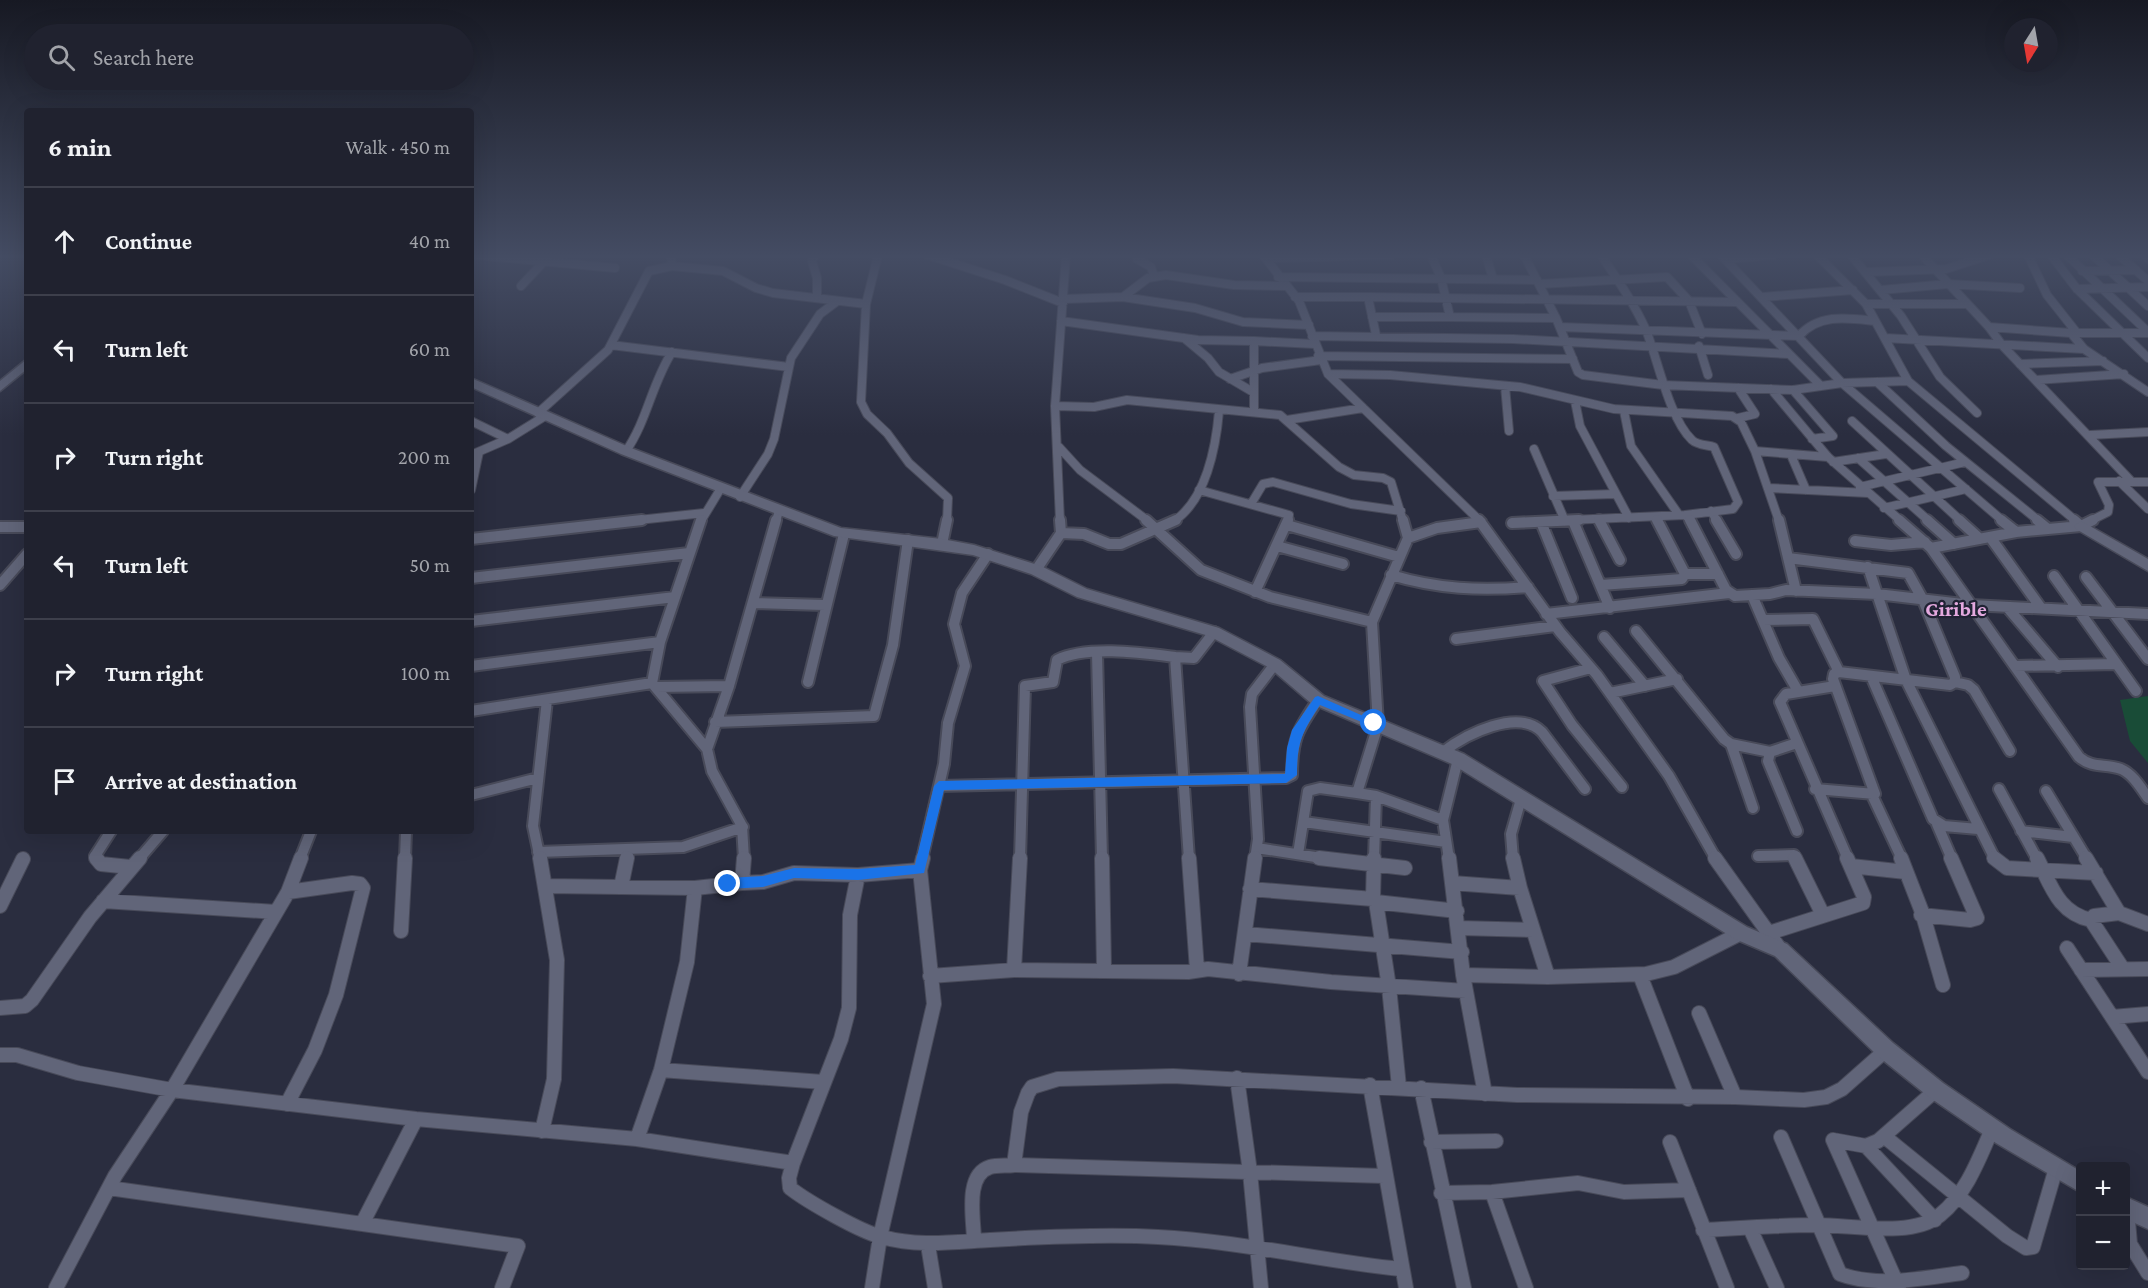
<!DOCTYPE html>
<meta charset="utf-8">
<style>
body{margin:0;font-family:"Crimson Pro",serif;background:#2d2f3b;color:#f1f3f6}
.controls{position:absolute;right:18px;bottom:18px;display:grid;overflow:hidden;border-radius:6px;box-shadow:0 6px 24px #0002}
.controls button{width:54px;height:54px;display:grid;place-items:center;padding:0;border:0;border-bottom:2px solid #3d3f4b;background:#20222f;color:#f1f3f6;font:30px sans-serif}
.compass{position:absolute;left:2004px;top:18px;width:54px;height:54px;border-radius:50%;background:#20222f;box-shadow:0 6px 24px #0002;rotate:191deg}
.stop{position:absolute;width:18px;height:18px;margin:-14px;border:4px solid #1a73e8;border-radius:50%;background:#fff}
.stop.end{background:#1a73e8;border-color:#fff;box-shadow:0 2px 6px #0008}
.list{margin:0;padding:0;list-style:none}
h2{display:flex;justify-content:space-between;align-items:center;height:78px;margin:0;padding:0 24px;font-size:26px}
h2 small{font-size:20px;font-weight:400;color:#a2a4aa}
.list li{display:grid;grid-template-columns:39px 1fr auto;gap:18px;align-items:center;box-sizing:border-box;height:108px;padding:0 24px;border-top:2px solid #3d3f4b}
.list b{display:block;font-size:22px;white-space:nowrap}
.list em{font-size:20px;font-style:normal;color:#a2a4aa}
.icon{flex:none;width:33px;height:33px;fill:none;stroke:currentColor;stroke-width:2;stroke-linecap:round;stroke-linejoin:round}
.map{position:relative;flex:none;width:2148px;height:1288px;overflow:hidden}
.search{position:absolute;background:#20222f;box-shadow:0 6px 24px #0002;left:24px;top:24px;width:450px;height:66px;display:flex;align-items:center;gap:15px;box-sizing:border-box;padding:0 21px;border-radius:33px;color:#a2a4aa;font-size:22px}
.panel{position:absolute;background:#20222f;box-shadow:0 6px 24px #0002;left:24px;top:108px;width:450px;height:726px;border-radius:6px}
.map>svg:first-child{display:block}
.green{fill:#194c37}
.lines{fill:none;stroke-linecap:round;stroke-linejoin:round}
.street-far2-casing{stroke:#484a59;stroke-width:10}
.street-far1-casing{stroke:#484a59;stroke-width:14}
.street-casing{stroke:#484a59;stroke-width:16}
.secondary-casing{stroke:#484a59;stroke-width:3}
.street-far2{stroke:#616579;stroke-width:8}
.street-far1{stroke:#616579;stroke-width:10}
.street{stroke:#616579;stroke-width:14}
.secondary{fill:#616579;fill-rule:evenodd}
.route{fill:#1a73e8}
.labels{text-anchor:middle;stroke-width:4.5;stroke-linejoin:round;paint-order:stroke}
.district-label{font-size:21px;font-weight:bold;fill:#e4a9df;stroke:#202334}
</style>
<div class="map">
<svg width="2148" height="1288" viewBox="0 0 2148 1288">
<rect width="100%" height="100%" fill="#2a2d3f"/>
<!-- green -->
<path class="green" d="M2148,696v67l-18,-22 -10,-41z"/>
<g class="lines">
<!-- street-far2 casing -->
<g class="street-far2-casing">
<path id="street-far2" d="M476,255l139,13
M671,255l1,11 51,5 33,17 17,5 93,11
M815,255l-3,6 5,17v19
M878,255l-12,49 -5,98 6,12 20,19 22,30 39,35 -1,23
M928,255l77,25 58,23
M1138,255l-1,4 14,8 3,9
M1263,255l36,46 29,73 152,147
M1431,255l10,23 9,39 106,1
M1486,255l7,24
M1524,255l32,63 22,54 5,3 80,10 130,5 49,-7 66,-2
M1601,255c16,24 33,48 45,75 12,30 23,88 46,110 5,5 15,5 22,7l24,55 -5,7 -48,6
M1691,255l130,131
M1721,255l121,128 161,138
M1817,255l49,49 42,77 168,140
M1851,255l50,61 39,61 37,36
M1922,255l67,72 13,18 130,137h-34l11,23 -1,7 -18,9
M2028,255l19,40 30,38
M2051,255l26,34 71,69
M2067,255l81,77
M2093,255l55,51
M2119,255l29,26
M2144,255l4,4
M1265,258l126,-3
M1725,259l48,-4
M2082,271l54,-1
M1867,272l79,-3 43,-14
M1278,277l259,3
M1539,284l128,-7 22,24 13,33
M521,286l29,-31
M2077,289l71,-2
M1881,290l67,-6 72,4
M1123,297l72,11 48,14 66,3
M1295,297h73
M1762,297l91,-7
M1063,299l60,-2 25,-19 18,-3 68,10 52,1
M1866,304h101
M1372,317h78
M1061,321l137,19 56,1
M1560,327l239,9
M1989,327l82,6h77
M2071,333l13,16 64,43
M1376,335l-8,-38 368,5
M1312,336l201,3 276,15
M1799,336c20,-23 49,-18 76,-15
M1184,338l24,20 11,14 34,20
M1885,338l199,11
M611,345l178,22
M1699,346l9,29
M1318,356l255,3
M2020,364l83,-3
M1328,374l62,1 130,12 94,22 118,7 9,6 14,29
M1230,379l32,-11 59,-8
M2036,380l88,-6
M1877,382l69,64 93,75
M1505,386l4,45
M1738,388l17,26 -17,4
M1771,389l57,68 73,64
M1793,390l40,46 -21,3
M1575,401l5,25 49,92
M1055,406l39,1 33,-7 153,15 59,52 15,8 29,3 8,4 12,39
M1624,411l7,35 48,69
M1254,412v-71l61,3
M538,413l70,-63 41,-79 23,-5
M1287,420l76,-12
M471,421l37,18
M1852,421l109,100
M2090,435l58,-3
M1059,447l21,23 68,51
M1534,449l31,72
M626,451c21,-30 26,-68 46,-99
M471,455l37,-16 37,-23
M1791,455l15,35
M1858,458l71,63
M1833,462l53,-8
M2119,481l29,28
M2132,482h16
M1860,487l105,-25
M1768,488l100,5
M471,490l8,-38
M1199,490l90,25 -1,6
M1553,496l62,-2
M740,497l28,-43 6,-15 17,-81 29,-44 16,-12
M1251,504l12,-20 10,-2 78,22 50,7
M1884,508l82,-19
M1711,511l6,10
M1655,517l2,4
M629,521l75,-8
M701,521l20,-33
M776,521l3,-10
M1060,521l-5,-115 11,-151
M1174,521c32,-21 42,-74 45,-110
M1547,521l138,-6 6,6
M1779,521l-24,-70 73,6"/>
</g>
<!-- street-far1 casing -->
<g class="street-far1-casing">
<path id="street-far1" d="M701,520l-41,122 -8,41 55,66 5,22 30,55 2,33
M1146,520l55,50 69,27 102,25
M1403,520l5,18 -36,84 6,103 -21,68 19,3 67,24
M1479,520l81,112 37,43 72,101 47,83
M1599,520l21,40
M1657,520l28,54h33
M1690,520l36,70 9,6 35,-2 16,-4 91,4 94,11 177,9
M1716,520l20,34
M1779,520l17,71
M1899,520l32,28 148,209c14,12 26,6 42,12 12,5 20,19 27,29
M1927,520l27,24
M1959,520l21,19
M2001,520l15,12
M2037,520l11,9
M2074,520l7,6
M1573,521l37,87
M1541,522l31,76
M1512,523l67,-3
M1287,525l112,32
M0,527h27
M1061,533l23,1 25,10h12l55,-24
M1990,537l51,71
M1408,538l29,-10 44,-6
M471,539l171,-19
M1855,541l36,4 34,-3
M942,544l5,-24
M1277,546l66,18
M1931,548l85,-16 65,-6 12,-6
M1788,558l120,15 15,27 32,77v5l-5,3 -111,-13 -5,2 -1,5 42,115 -60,-5
M1868,567l38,113 89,179
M1036,570l25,-37 -1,-13
M1391,575c47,14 89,16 137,12
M2054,576l82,115
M2086,577l62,82
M471,578l218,-25
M0,585l27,-31
M1601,585l81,-6 3,-5
M1255,592l33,-72
M1752,595l27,63 19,33
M754,603l71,2
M2007,607l51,60
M1546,614l183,-21
M1763,620l50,-1 26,53
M471,621l204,-24
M1636,631l88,108 7,5 39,8
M1604,637l41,49
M1456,639l99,-13
M1097,653l5,206
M471,666l189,-24
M2015,666l101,-2
M1591,668l-48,13 29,44 50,62
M1871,676l62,143 11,7 34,3
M808,682l36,-148
M1955,682l13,3 6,5 36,61
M1835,686l-49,8 -6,8 68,157
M656,687l73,-1
M1610,693l67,-14
M471,711l181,-28
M715,722l159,-6 19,-71 15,-105
M1797,743l-27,9 -2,9 29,70
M1731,744l22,64
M707,749l22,-63 47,-166
M1443,752c23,-18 75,-44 99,-20l43,57
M939,786l347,-8 6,-3c0,-36 6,-46 26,-75
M1999,789l38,70
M2046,791l41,68
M471,795l67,-17
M1872,795l30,64
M1304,822l142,20
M1937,824l15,35
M2021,831l52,6
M1257,848l71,11
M538,852l145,-5 60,-20
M1298,854l10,-63 12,-3 37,5
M1758,856l36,-1 2,4
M97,859l-2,-3 16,-25
M139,859l24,-28
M300,859l11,-28
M405,859l1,-28
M540,859l-7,-33 14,-126
M626,859l2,-9
M922,859l22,-95 4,-41 17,-57 -11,-42 8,-31 26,-39
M1020,859l5,-173 28,-4 4,-22c29,-15 86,-7 118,-3
M1189,859l-14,-202 19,1 20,-26
M1255,859l3,-20 -8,-132 2,-13 23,-30
M1374,859l2,-63
M1449,859l-6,-39 15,-61
M1513,859l-2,-25 10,-35"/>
</g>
<!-- street casing -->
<g class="street-casing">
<path id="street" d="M96,858l5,6 29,3
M540,858l17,102 -3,119 -12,52
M1102,858l2,111
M1189,858l8,112
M1319,858l86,10
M1374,858l-1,41 3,3 13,85 10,100
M1449,858l14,117 22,119
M1715,858l65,91
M1795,858l28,57
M1901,858l21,54 21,73
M1994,858l13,10 89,5
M2037,858c14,27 21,55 54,62
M2086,858l33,55 29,11
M1851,866l55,6
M742,883l21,-1 31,-9 64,2 62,-5
M1452,883l68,5 -7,-30
M546,886l149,2
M621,887l6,-29
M1520,888l28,89
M1250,889l123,10
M103,901l173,11
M1376,902l81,9
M0,906l23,-47
M2119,913l-25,3 -3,4 32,49
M1921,915l49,5 7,-2 -26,-60
M1459,928l74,2
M401,931l4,-73
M1769,933l94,-30 1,-6 -17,-39
M1245,934l217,18
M2067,948l81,124
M1014,970l6,-112
M2081,970l67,-1
M1239,974l16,-116
M1463,975l85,2 98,-3 28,-7 67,-34
M1640,975l48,124
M930,976l84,-6 174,2 20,-3 123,13 135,9
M0,1008l25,-2 7,-6 58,-83 50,-59
M1699,1013l36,84
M2112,1017l36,-3
M0,1055h17l61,18 94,17 244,29 221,20 156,24 -4,15 1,10c18,14 71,44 92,49 36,10 71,5 108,3 52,-3 116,-6 168,-3 82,4 162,24 243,32
M661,1070l162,12
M1237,1078l13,94 11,116
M1370,1085l36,203
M1421,1088l43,200
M287,1104l28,-54 21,-55 27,-107 -3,-4 -8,-1 -64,9
M1781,1137l59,137c38,14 83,4 122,-1
M1885,1137l122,99 19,12 7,-1 23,-79
M637,1139l24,-69 26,-108 8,-74 47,-5 2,-25
M1833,1140l66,148
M1833,1140l33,6 12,-5 58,-51
M1431,1142l65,-1
M1670,1142l57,146
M1866,1146l69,74
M793,1163l48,-124 8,-31 1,-93 8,-40
M1014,1165l7,-53 7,-19 4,-6 26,-8 115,-3 344,19 218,2 69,3 22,-3 16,-8 44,-39
M109,1188l409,58 -16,42
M1492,1192l34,96
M1441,1193l51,-1 86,-9 46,9 65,-2
M2127,1209l3,35 18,29
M363,1222l53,-103
M1750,1228l27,60
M1703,1230c38,-2 77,-5 115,-5 34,0 94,13 122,-10 26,-21 39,-56 52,-86
M974,1241c0,-21 -10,-66 16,-74 7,-2 17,-1 24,-2l370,11
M928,1245l7,43
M56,1288l59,-112 57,-86 116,-198 13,-34
M872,1288l8,-51 54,-233 -14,-134 3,-12"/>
</g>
<!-- secondary casing -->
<g class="secondary-casing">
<path id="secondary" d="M27,359v10l-27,22v-10z
M471,378l160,70 210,80 101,11 32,6 67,21 46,23 132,39 61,32 44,36 140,58 283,173 40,17 106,99 50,40 67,46 70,42v21l-84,-49 -67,-46 -50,-40 -104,-101 -40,-17 -283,-175 -140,-60 -42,-36 -61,-32 -132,-39 -46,-23 -58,-19 -139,-19 -213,-82 -150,-67z
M2081,521l67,38v12l-72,-42 -2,-3z
M2126,1197l22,10v22l-22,-10z"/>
</g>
<!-- street-far2 -->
<use href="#street-far2" class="street-far2"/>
<!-- street-far1 -->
<use href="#street-far1" class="street-far1"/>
<!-- street -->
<use href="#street" class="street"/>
<!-- secondary -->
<use href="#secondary" class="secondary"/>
</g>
<!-- sky -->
<linearGradient id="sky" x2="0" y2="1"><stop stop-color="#171923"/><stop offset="0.59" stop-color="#444c63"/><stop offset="1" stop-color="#444c63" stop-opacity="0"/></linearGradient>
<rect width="2148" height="435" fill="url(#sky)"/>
<!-- route -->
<path class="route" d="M1318,696l61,27 -5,4 -54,-22c-18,27 -23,37 -23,70l-11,8 -342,7 -20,83 -66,7 -64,-2 -31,9 -35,2 -5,-5 5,-6 35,-2 31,-8 64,1 57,-4 19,-79 5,-5 346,-7 2,-26 5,-18 23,-33z"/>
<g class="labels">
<!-- district labels -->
<g class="district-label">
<text x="1956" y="616">Girible</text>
</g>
</g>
</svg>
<div class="controls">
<button>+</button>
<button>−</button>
</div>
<svg class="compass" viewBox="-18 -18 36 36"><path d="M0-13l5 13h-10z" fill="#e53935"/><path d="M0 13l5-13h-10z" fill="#a2a4aa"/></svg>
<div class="stop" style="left:1374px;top:723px"></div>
<div class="stop end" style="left:728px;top:884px"></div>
<div class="search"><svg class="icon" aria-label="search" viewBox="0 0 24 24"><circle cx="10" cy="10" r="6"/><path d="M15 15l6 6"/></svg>Search here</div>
<section class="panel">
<h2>6 min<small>Walk · 450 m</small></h2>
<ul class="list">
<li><svg class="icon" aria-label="ahead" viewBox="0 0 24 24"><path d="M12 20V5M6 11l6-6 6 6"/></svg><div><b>Continue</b></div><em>40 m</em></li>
<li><svg class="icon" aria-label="left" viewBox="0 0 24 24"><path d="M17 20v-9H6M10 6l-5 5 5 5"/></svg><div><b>Turn left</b></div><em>60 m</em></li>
<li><svg class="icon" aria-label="right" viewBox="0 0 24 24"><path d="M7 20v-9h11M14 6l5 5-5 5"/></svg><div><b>Turn right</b></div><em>200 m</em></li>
<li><svg class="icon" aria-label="left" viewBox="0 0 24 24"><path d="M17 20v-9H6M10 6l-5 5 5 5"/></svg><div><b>Turn left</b></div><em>50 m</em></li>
<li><svg class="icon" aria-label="right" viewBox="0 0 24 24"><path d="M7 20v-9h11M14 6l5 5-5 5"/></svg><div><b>Turn right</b></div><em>100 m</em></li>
<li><svg class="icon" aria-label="arrive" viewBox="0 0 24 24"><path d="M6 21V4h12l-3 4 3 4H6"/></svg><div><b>Arrive at destination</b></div></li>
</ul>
</section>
</div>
